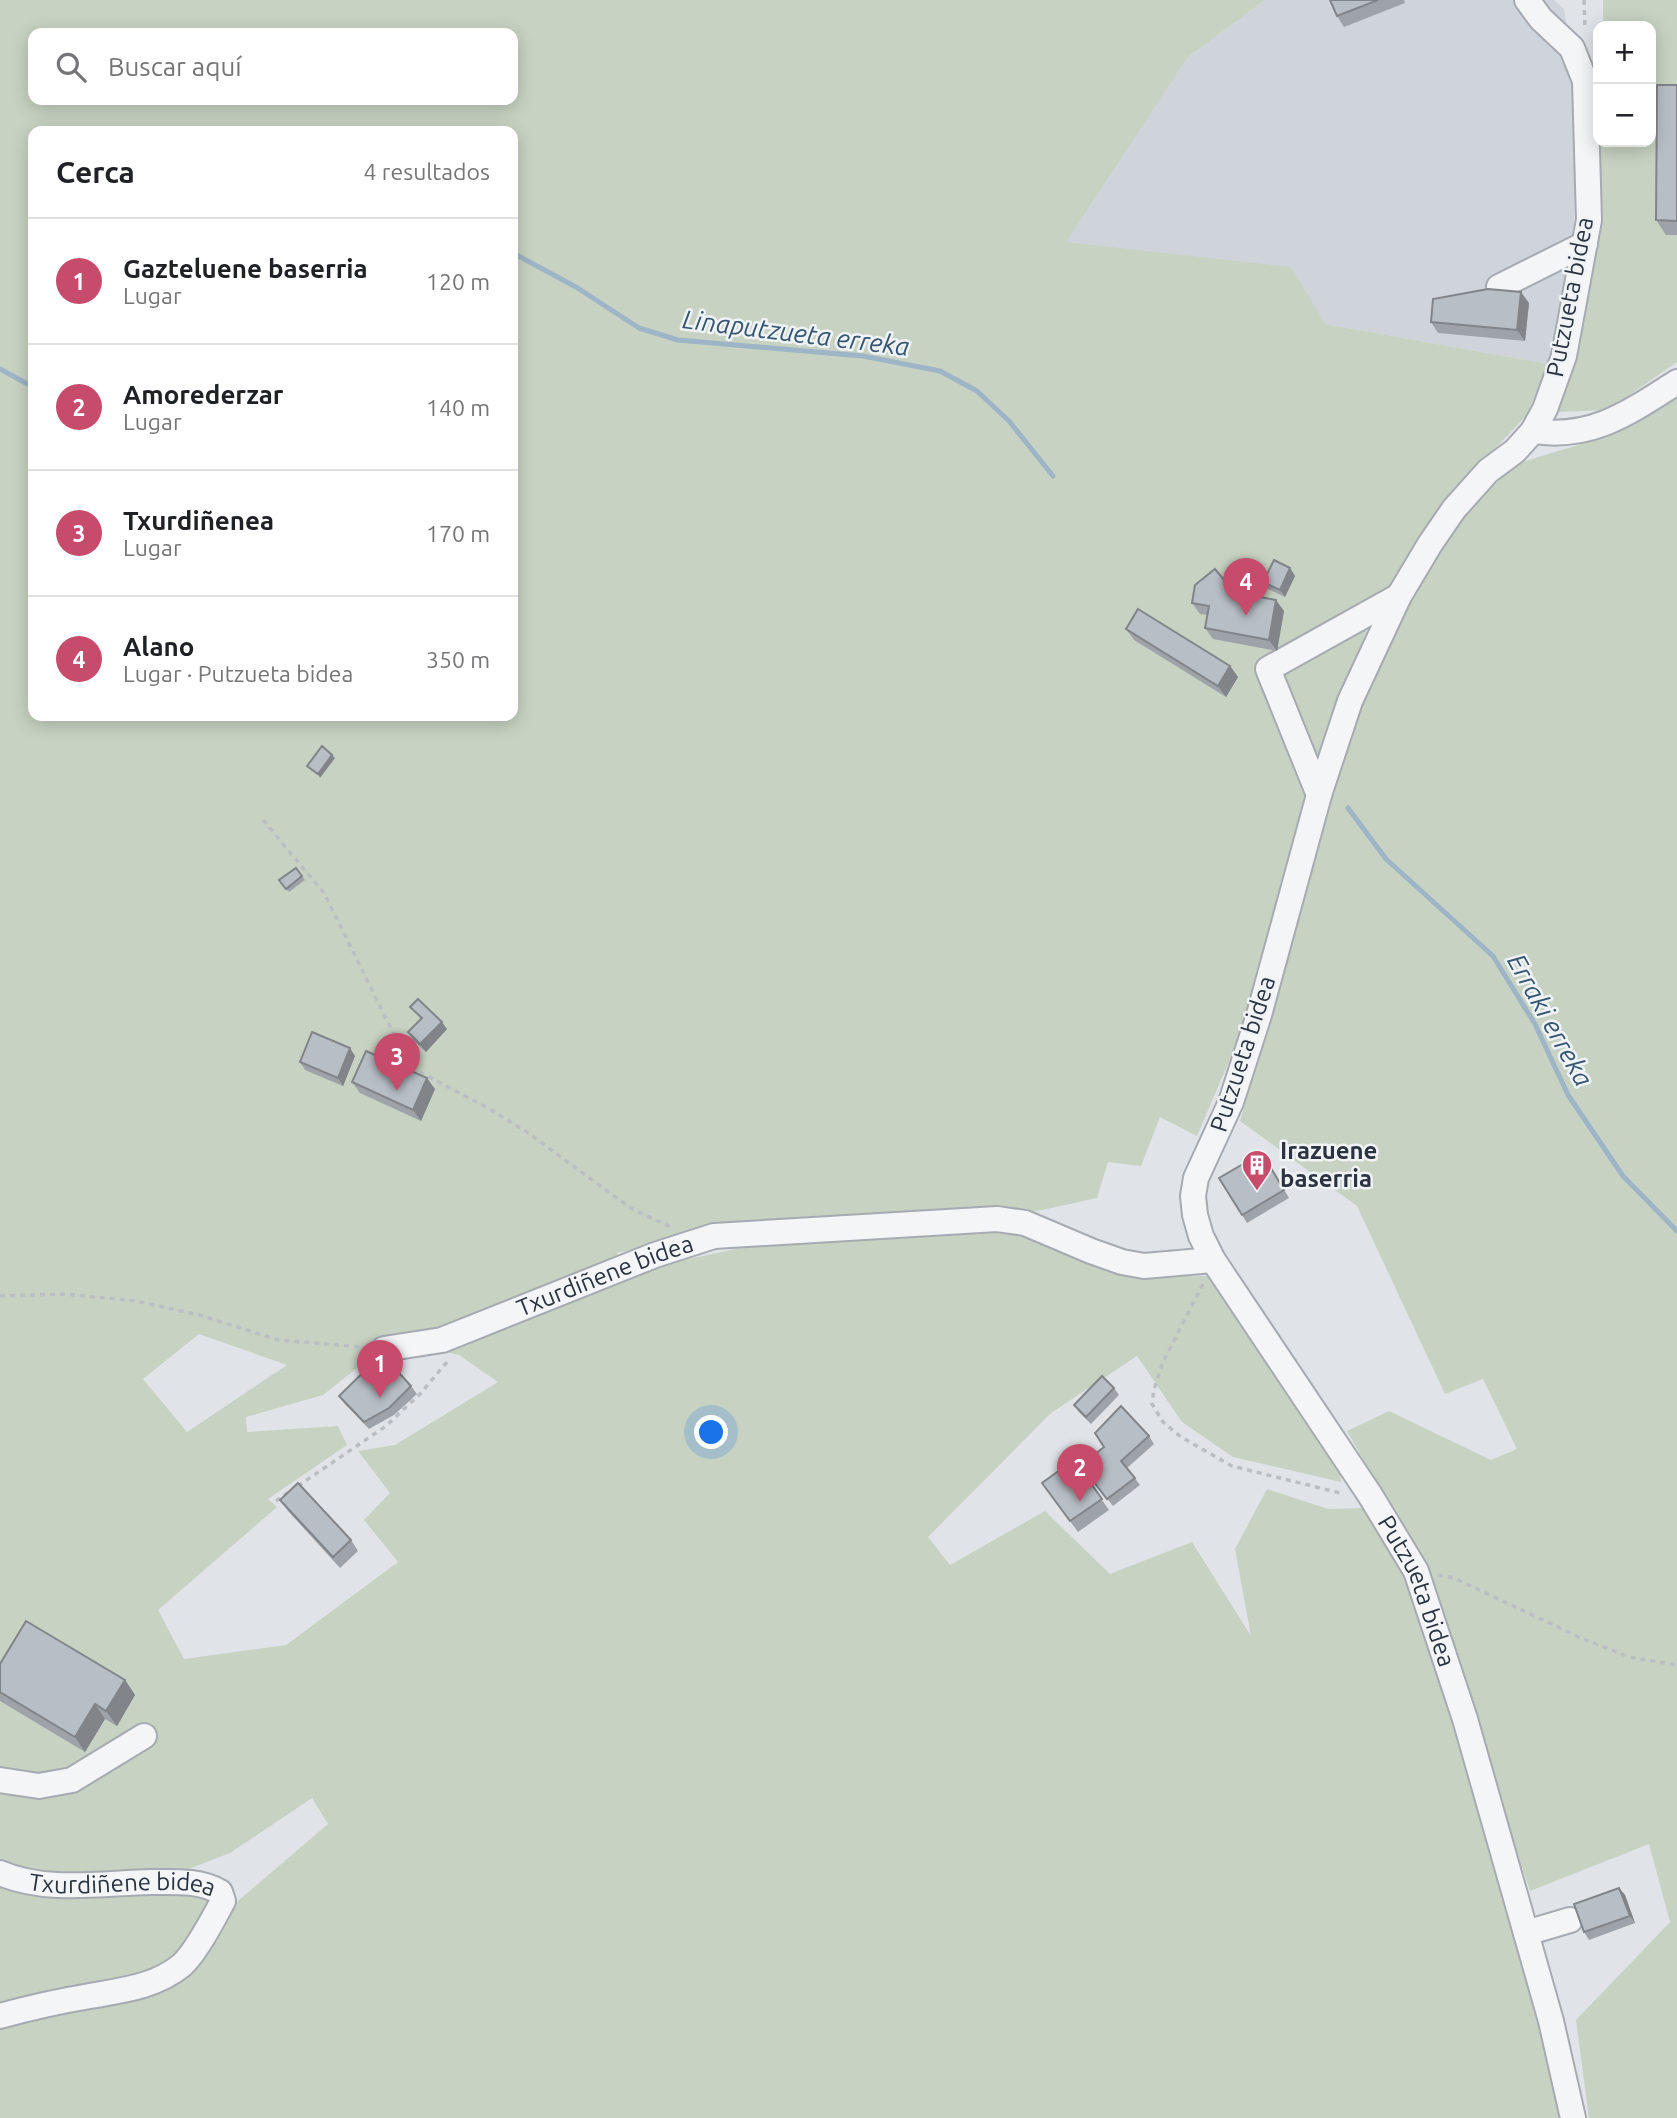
<!DOCTYPE html>
<html lang="es">
<meta charset="utf-8">
<style>
body{margin:0;font-family:Ubuntu,sans-serif;background:#f6f6f6;color:#202124}
.controls{position:absolute;right:21px;top:21px;display:grid;overflow:hidden;border-radius:14px;box-shadow:0 4px 18px #0003}
.controls button{width:63px;height:63px;display:grid;place-items:center;padding:0;border:0;border-bottom:2px solid #e0e0e0;background:#fff;color:#202124;font:35px sans-serif}
.you{position:absolute;left:712px;top:1433px;width:24px;height:24px;margin:-18px;border:5px solid #fff;border-radius:50%;background:#1a73e8;box-shadow:0 0 0 10px #1a73e833}
.badge{display:grid;place-items:center;width:46px;height:46px;border-radius:50%;background:#c74b6a;color:#fff;font-size:23px;font-weight:700}
.pin{position:absolute;translate:-50% -58px;filter:drop-shadow(0 2px 4px #0008)}
.pin::after{content:'';position:absolute;top:37px;width:24px;height:21px;background:inherit;clip-path:polygon(0 0,100% 0,50% 100%)}
.list{margin:0;padding:0;list-style:none}
h2{display:flex;justify-content:space-between;align-items:center;height:91px;margin:0;padding:0 28px;font-size:30px}
h2 small{font-size:23px;font-weight:400;color:#757577}
.list li{display:grid;grid-template-columns:46px 1fr auto;gap:21px;align-items:center;box-sizing:border-box;height:126px;padding:0 28px;border-top:2px solid #e0e0e0}
.list b{display:block;font-size:26px;white-space:nowrap}
.list p{margin:0;font-size:23px;white-space:nowrap;color:#757577}
.list em{font-size:23px;font-style:normal;color:#757577}
.icon{flex:none;width:38px;height:38px;fill:none;stroke:currentColor;stroke-width:2;stroke-linecap:round;stroke-linejoin:round}
.map{position:relative;flex:none;width:1677px;height:2118px;overflow:hidden}
.search{position:absolute;background:#fff;box-shadow:0 4px 18px #0003;left:28px;top:28px;width:490px;height:77px;display:flex;align-items:center;gap:18px;box-sizing:border-box;padding:0 24px;border-radius:14px;color:#757577;font-size:26px}
.panel{position:absolute;background:#fff;box-shadow:0 4px 18px #0003;left:28px;top:126px;width:490px;height:595px;border-radius:14px}
.map>svg:first-child{display:block}
.built{fill:#ced4da}
.green{fill:#c7d2c2;fill-rule:evenodd}
.lines{fill:none;stroke-linecap:round;stroke-linejoin:round}
.stream{stroke:#9db5c7;stroke-width:5}
.minor-casing{stroke:#a6abb2;stroke-width:28}
.path{stroke:#bbbfc3;stroke-width:3.5;stroke-dasharray:5 5;stroke-linecap:butt}
.minor{stroke:#f3f5f7;stroke-width:24}
.wall{fill:#9ea3a9}
.shaded-wall{fill:#81858a}
.building{fill:#b8bec5;stroke:#81858a;stroke-width:2}
.labels{text-anchor:middle;stroke-width:5;stroke-linejoin:round;paint-order:stroke}
.street-label{font-size:24px;fill:#2a333f;stroke:#f0f3f6}
.poi-label{font-size:24px;font-weight:bold;fill:#2a333f;stroke:#f0f3f6;text-anchor:start}
.water-label{font-size:26px;font-style:italic;fill:#365671;stroke:#f0f3f6}
</style>
<div class="map">
<svg width="1677" height="2118" viewBox="0 0 1677 2118">
<rect width="100%" height="100%" fill="#e0e4e8"/>
<!-- built -->
<path class="built" d="M1265,0h289l10,9 13,76 -3,149 -25,130 -224,-40 -260,-82 122,-184z"/>
<!-- green -->
<path class="green" d="M0,0h1265l-78,58 -121,184 225,25 34,57 224,40 -23,52 -77,81 -57,85 -22,38 -71,206 -57,205 -45,105 -37,-19 -19,49 -33,-4 -11,36 -69,15 -303,15 -108,25 11,19 126,-27 267,-19 115,51 76,-1 126,180 3,26 -108,-25 -51,-35 -45,-66 -86,57 -123,124 22,28 95,-54 65,63 82,-32 59,94 -16,-87 32,-60 61,20 38,-1 34,55 41,102 60,217 61,236h-1562v-90l130,-27 60,-27 48,-73 90,-77 -16,-26 -82,55 -57,22 30,19 10,10 -31,48 -30,20 -152,32zM33,33h480v67h-480zM33,131h480v585h-480zM199,1334l88,31 -100,67 -44,-53zM423,1347l36,8 39,27 -103,63 -37,6 32,42 -26,27 34,42 -112,83 -102,14 -26,-49 119,-103 -9,-8 79,-54 -9,-19 -91,6 -1,-15 77,-22 52,-41z
M1603,0h74v362l-69,48 -51,2 41,-181 3,-89h50v-116h-48z
M1677,393v1725h-88l-13,-98 94,-98 -21,-78 -119,47 -108,-329 -75,-131 42,-20 102,49 26,-11 -34,-70 -38,15 -88,-188 -117,-85 110,-394 60,-136 49,-72 57,-55 75,-23z"/>
<g class="lines">
<!-- stream -->
<path class="stream" d="M513,253l63,34 63,41 39,12 185,16 77,15 37,20 32,30 44,55
M0,369l33,18
M1348,808l38,51 107,97 42,68 33,71 55,81 54,55"/>
<!-- minor casing -->
<g class="minor-casing">
<g id="minor">
<path id="s1" d="M1527,0l14,19 31,29 13,33 4,139 -25,136 -19,53 -12,22 -18,20 -27,20 -34,38 -24,35 -31,52 -49,105 -31,94 -60,220 -28,87 -35,76 -3,18 2,19 6,21 12,24 157,235 46,76 49,148 86,302 22,97"/>
<path d="M1499,287l86,-43"/>
<path d="M1533,431c59,9 97,-19 144,-49"/>
<path d="M1319,795l-51,-126 131,-73"/>
<path id="s2" d="M384,1349l58,-9 213,-85 59,-19 283,-17 28,4 66,28 31,11 22,4 69,-6"/>
<path d="M0,1780l39,6 33,-6 72,-44"/>
<path id="s3" d="M0,1873c46,20 102,10 151,9 24,0 48,-2 69,10l3,9c-10,18 -26,50 -41,64 -27,22 -59,25 -92,31 -30,5 -61,12 -90,20"/>
<path d="M1526,1933l44,-13"/>
</g>
</g>
<!-- path -->
<path class="path" d="M1584,0l1,29
M263,820l61,73 86,174 78,41 36,22 108,79 39,18
M1203,1284l-40,78 -9,27 -2,15 11,18 18,15 51,29 112,28
M0,1296l66,-2 70,7 63,14 80,25 84,7
M298,1486l88,-60 34,-32 27,-32
M276,1501l15,-11
M1438,1575l16,3 127,60 48,19 48,8"/>
<!-- minor -->
<use href="#minor" class="minor"/>
</g>
<!-- wall -->
<path class="wall" d="M1330,0h74l1,3 -61,24 -7,-11z
M1677,85v150h-11l-10,-15z
M1529,303l-4,38 -87,-8 -7,-11z
M1290,568l5,8 -10,21 -17,-8 -5,-7z
M1234,592l50,19 -7,40 -64,-12 -8,-11 3,-13 -8,-1 -8,-11z
M1126,629l104,37 8,11 -12,20 -92,-57z
M296,868l9,12 -16,12 -10,-12z
M410,1007l37,22 -21,23 -13,-12 -5,-8 13,-13z
M355,1056l-12,30 -38,-16 -5,-8z
M352,1082l83,7 -14,32 -61,-28z
M1267,1161l22,37 -42,25 -5,-8z
M411,1386l6,8 -23,21 -25,14 -25,-26 -5,-7z
M1114,1388l5,7 -28,29 -12,-12 -5,-7z
M1149,1436l5,8 -27,24 13,17 -27,21 -32,-41z
M1074,1460l35,50 -31,22 -36,-49z
M280,1500l71,40 7,11 -18,17 -52,-57z
M0,1664l125,16 10,15 -18,31 -12,-7 -20,33 -85,-51z
M1619,1888l6,7 10,28 -46,17 -5,-8z"/>
<!-- shaded-wall -->
<path class="shaded-wall" d="M1521,292l8,11 -4,38 -8,-11z
M1290,568l5,8 -10,21 -5,-7z
M1276,600l8,11 -7,40 -8,-11z
M1230,666l8,11 -12,20 -8,-11z
M332,755l3,3 -15,20 -2,-4z
M442,1022l5,7 -21,23 -6,-8z
M350,1048l5,8 -12,30 -5,-8z
M427,1078l8,11 -14,32 -8,-11z
M125,1680l10,15 -18,31 -11,-15z
M95,1704l10,15 -20,33 -10,-15z
M1619,1888l6,7 10,28 -5,-7z"/>
<!-- building -->
<path class="building" d="M1330,0h48l-41,16z
M1657,85h20v136l-21,-1z
M1488,289l33,3 -4,38 -86,-8 2,-23z
M1274,560l16,8 -10,22 -17,-8z
M1215,569l19,23 42,8 -7,40 -64,-12 4,-22 -17,-3 3,-18z
M1138,609l92,57 -12,20 -92,-57z
M322,746l10,9 -14,19 -11,-8z
M296,868l6,8 -16,13 -7,-9z
M418,999l24,23 -22,22 -12,-12 14,-14 -12,-11z
M312,1032l38,16 -12,30 -38,-16z
M366,1051l61,27 -14,32 -61,-28z
M1262,1153l22,37 -42,25 -23,-37z
M382,1354l29,32 -22,22 -25,14 -25,-26z
M1102,1376l12,12 -28,29 -12,-12z
M1121,1406l28,30 -28,25 14,17 -28,21 -26,-34 23,-18 -9,-14z
M1074,1460l28,39 -32,22 -28,-38z
M298,1483l53,57 -18,17 -53,-57z
M26,1621l99,59 -19,31 -11,-7 -20,33 -75,-45v-28z
M1619,1888l11,28 -46,16 -10,-28z"/>
<!-- icons -->
<defs>
<g id="building-pin" transform="scale(1.575)"><path d="M0 17L-7.5 6A9.5 9.5 0 1 1 7.5 6Z" fill="#c74b6a" stroke="#f0f3f6"/><path d="M-4-6H4V6H1V3H-1V6H-4ZM-2.5-4.3h1.7v1.8h-1.7ZM.8-4.3h1.7v1.8H.8ZM-2.5-1h1.7V.8h-1.7ZM.8-1h1.7V.8H.8Z" fill="#fff"/></g>
</defs>
<g fill-rule="evenodd">
<use href="#building-pin" x="1257" y="1165"/>
</g>
<g class="labels">
<!-- street labels -->
<g class="street-label">
<text transform="translate(1570 297) rotate(-79)" y="8">Putzueta bidea</text>
<text transform="translate(1243 1054) rotate(-72)" y="8">Putzueta bidea</text>
<text dy="8" stroke="none"><textPath href="#s2" startOffset="234">Txurdiñene bidea</textPath></text>
<text dy="8" stroke="none"><textPath href="#s1" startOffset="1769">Putzueta bidea</textPath></text>
<text dy="8" stroke="none"><textPath href="#s3" startOffset="124">Txurdiñene bidea</textPath></text>
</g>
<!-- poi labels -->
<g class="poi-label">
<text x="1280" y="1159">Irazuene<tspan x="1280" dy="28">baserria</tspan></text>
</g>
<!-- water labels -->
<g class="water-label">
<text transform="translate(796 333) rotate(7)" y="9">Linaputzueta erreka</text>
<text transform="translate(1550 1020) rotate(61)" y="9">Erraki erreka</text>
</g>
</g>
</svg>
<div class="controls">
<button>+</button>
<button>−</button>
</div>
<div class="you"></div>
<div class="pin badge" style="left:380px;top:1398px">1</div>
<div class="pin badge" style="left:1080px;top:1502px">2</div>
<div class="pin badge" style="left:397px;top:1091px">3</div>
<div class="pin badge" style="left:1246px;top:616px">4</div>
<div class="search"><svg class="icon" aria-label="search" viewBox="0 0 24 24"><circle cx="10" cy="10" r="6"/><path d="M15 15l6 6"/></svg>Buscar aquí</div>
<section class="panel">
<h2>Cerca<small>4 resultados</small></h2>
<ul class="list">
<li><span class="badge">1</span><div><b>Gazteluene baserria</b><p>Lugar</p></div><em>120 m</em></li>
<li><span class="badge">2</span><div><b>Amorederzar</b><p>Lugar</p></div><em>140 m</em></li>
<li><span class="badge">3</span><div><b>Txurdiñenea</b><p>Lugar</p></div><em>170 m</em></li>
<li><span class="badge">4</span><div><b>Alano</b><p>Lugar · Putzueta bidea</p></div><em>350 m</em></li>
</ul>
</section>
</div>
